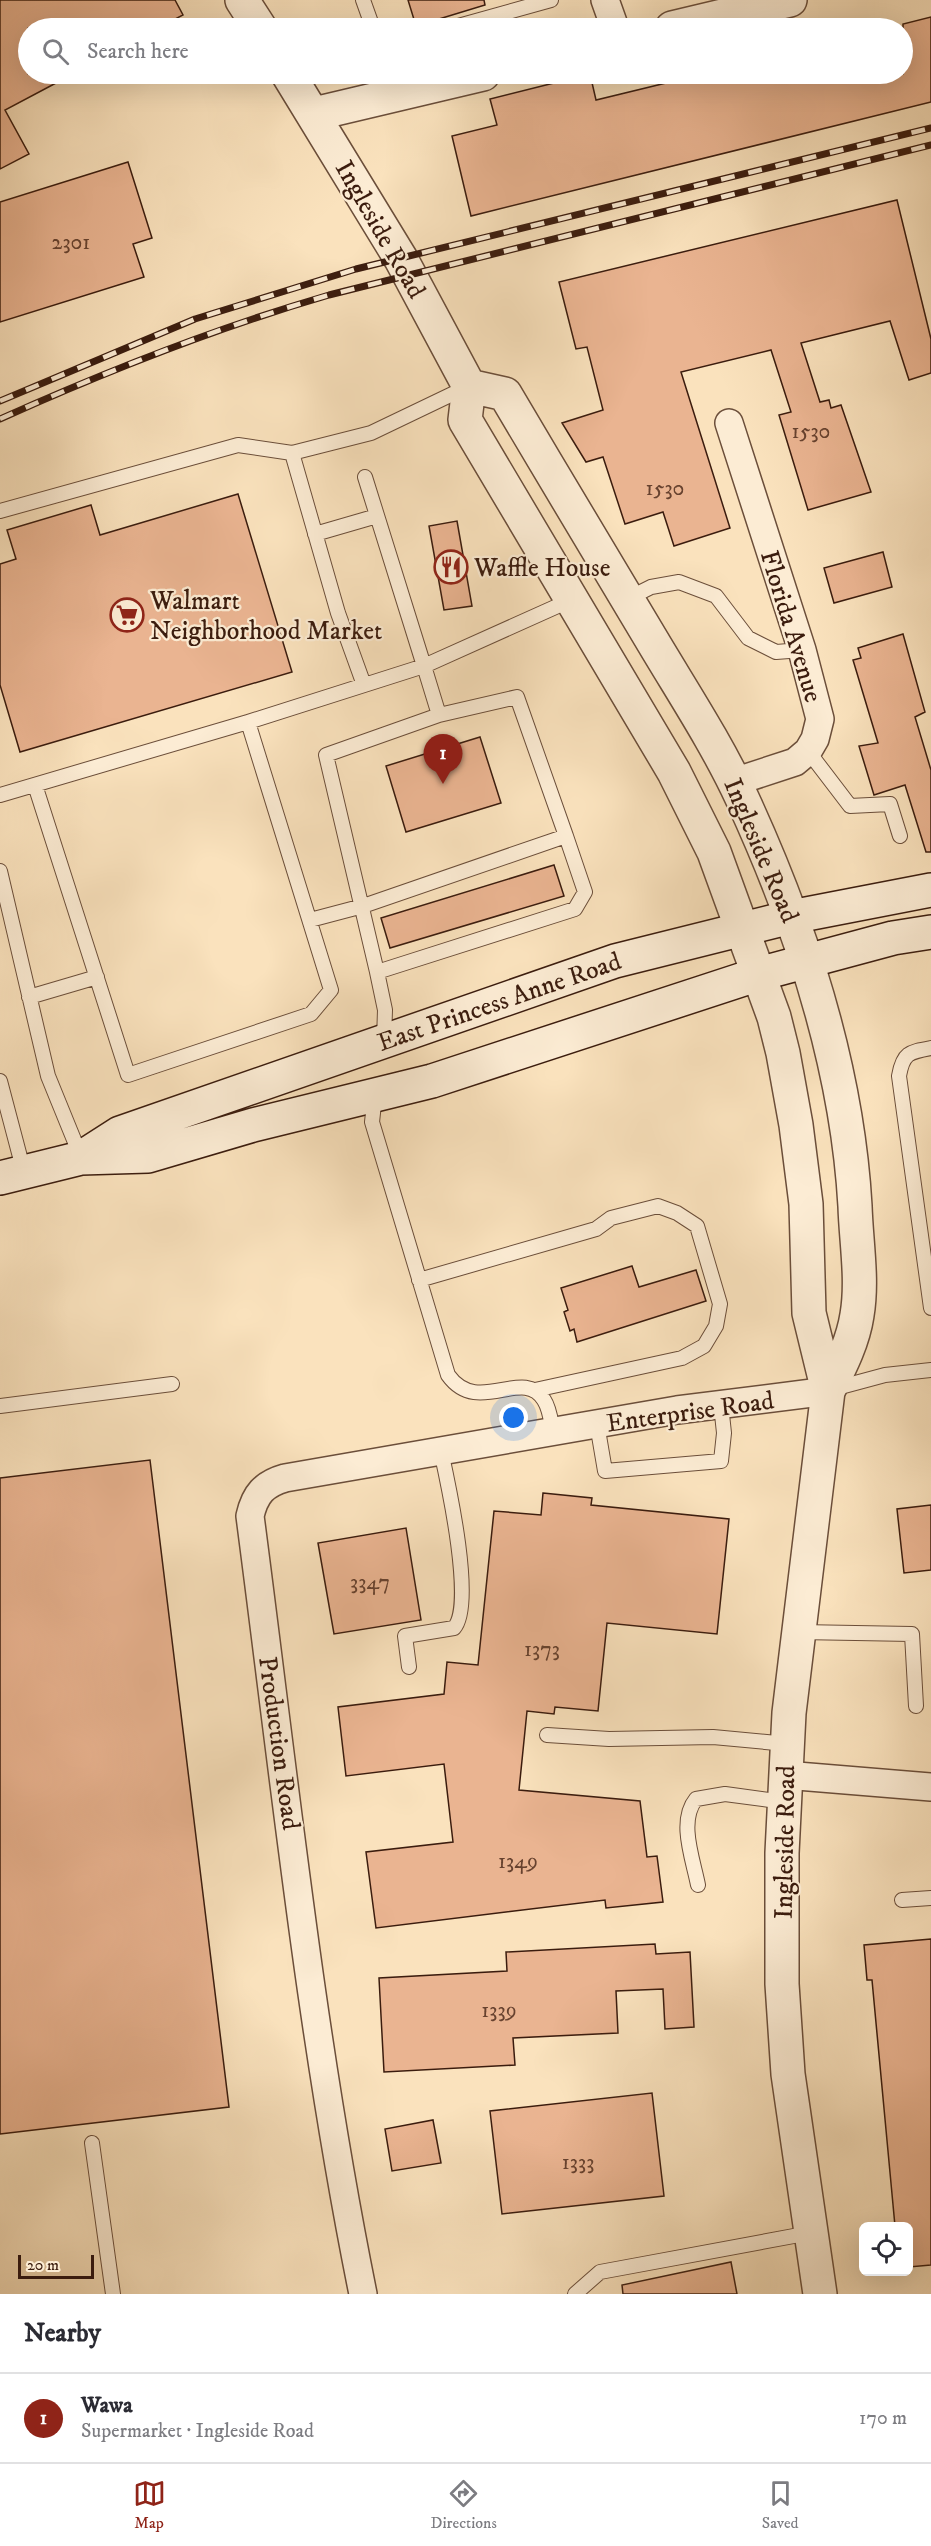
<!DOCTYPE html>
<meta charset="utf-8">
<style>
body{margin:0;font-family:"IM FELL DW Pica",serif;background:#f2f2f3;color:#2b2b33}
.controls{position:absolute;right:18px;bottom:18px;display:grid;overflow:hidden;border-radius:9px;box-shadow:0 6px 24px #0002}
.controls button{width:54px;height:54px;display:grid;place-items:center;padding:0;border:0;border-bottom:2px solid #e1e1e2;background:#fff;color:#2b2b33;font:30px sans-serif}
.scale{position:absolute;left:18px;bottom:15px;width:76px;box-sizing:border-box;padding-left:6px;border:3px solid #3b1c0e;border-top:0;font-size:16px;line-height:21px;white-space:nowrap;color:#3b1c0e;-webkit-text-stroke:4px #fcecd4;paint-order:stroke}
.you{position:absolute;left:514px;top:1418px;width:21px;height:21px;margin:-15px;border:4px solid #fff;border-radius:50%;background:#1a73e8;box-shadow:0 0 0 9px #1a73e833}
.badge{display:grid;place-items:center;width:39px;height:39px;border-radius:50%;background:#8f2418;color:#fff;font-size:20px;font-weight:700}
.pin{position:absolute;translate:-50% -50px;filter:drop-shadow(0 2px 3px #0008)}
.pin::after{content:'';position:absolute;top:32px;width:21px;height:18px;background:inherit;clip-path:polygon(0 0,100% 0,50% 100%)}
.list{margin:0;padding:0;list-style:none}
h2{display:flex;justify-content:space-between;align-items:center;height:78px;margin:0;padding:0 24px;font-size:26px}
h2 small{font-size:20px;font-weight:400;color:#7c7c81}
.list li{display:grid;grid-template-columns:39px 1fr auto;gap:18px;align-items:center;box-sizing:border-box;height:90px;padding:0 24px;border-top:2px solid #e1e1e2}
.list b{display:block;font-size:22px;white-space:nowrap}
.list p{margin:0;font-size:20px;white-space:nowrap;color:#7c7c81}
.list em{font-size:20px;font-style:normal;color:#7c7c81}
.icon{flex:none;width:33px;height:33px;fill:none;stroke:currentColor;stroke-width:2;stroke-linecap:round;stroke-linejoin:round}
.map{position:relative;flex:none;width:931px;height:2294px;overflow:hidden}
.search{position:absolute;background:#fff;box-shadow:0 6px 24px #0002;left:18px;right:18px;top:18px;height:66px;display:flex;align-items:center;gap:15px;box-sizing:border-box;padding:0 21px;border-radius:33px;color:#7c7c81;font-size:22px}
.sheet{height:168px;background:#fff}
nav{display:flex;justify-content:space-around;align-items:center;box-sizing:border-box;height:84px;border-top:2px solid #e1e1e2;background:#fff;font-size:16px;color:#7c7c81}
nav a{display:grid;justify-items:center;gap:3px}
nav .on{color:#8f2418}
.map>svg:first-child{display:block}
.building{fill:#eab491;stroke:#3b1c0e;stroke-width:1.5}
.lines{fill:none;stroke-linecap:round;stroke-linejoin:round}
.service-casing{stroke:#6b4e3a;stroke-width:16}
.minor-casing{stroke:#6b4e3a;stroke-width:30}
.tertiary-casing{stroke:#6b4e3a;stroke-width:36}
.secondary-casing{stroke:#3b1c0e;stroke-width:36}
.service{stroke:#fcecd4;stroke-width:14}
.minor{stroke:#fcecd4;stroke-width:27}
.tertiary{stroke:#fcecd4;stroke-width:33}
.secondary{stroke:#fcecd4;stroke-width:33}
.rail-casing{stroke:#3b1c0e;stroke-width:7}
.rail{stroke:#fcecd4;stroke-width:4.5;stroke-dasharray:14;stroke-linecap:butt}
.labels{text-anchor:middle;stroke-width:4.5;stroke-linejoin:round;paint-order:stroke}
.number-label{font-size:22px;fill:#67422f}
.street-label{font-size:26px;fill:#3b1c0e;stroke:#fcecd4}
.poi-label{font-size:26px;fill:#3b1c0e;stroke:#fcecd4;text-anchor:start}
</style>
<div class="map">
<svg width="931" height="2294" viewBox="0 0 931 2294">
<rect width="100%" height="100%" fill="#fae2bd"/>
<filter id="stains"><feTurbulence type="fractalNoise" baseFrequency=".00333" numOctaves="4"/><feColorMatrix values="0 0 0 0 .2 0 0 0 0 .09 0 0 0 0 .02 0 0 0 .5 -.17"/></filter>
<radialGradient id="worn" r=".72"><stop offset=".6" stop-color="#630" stop-opacity="0"/><stop offset="1" stop-color="#630" stop-opacity=".3"/></radialGradient>
<!-- building -->
<path class="building" d="M0,0h175l8,15 -25,13h-130v46h45l-68,36 24,44 -29,15z
M408,0h76l1,5 -69,21z
M931,17v85l-460,114 -19,-80 45,-11 -7,-26 100,-25 6,26 107,-26h200v-50z
M128,162l24,76 -19,6 11,33 -144,45v-120z
M897,200l34,139v34l-22,7 -19,-59 -89,22 19,59 9,-2 2,8 10,-3 30,87 -63,18 -29,-95 12,-3 -20,-62 -90,22 49,156 -56,18 -11,-34 -38,12 -22,-67 -17,5 -24,-39 41,-13 -16,-63 -11,2 -17,-67z
M238,494l54,178 -272,80 -20,-67v-121l16,-5 -9,-29 84,-25 9,30z
M457,521l15,85 -28,4 -15,-84z
M883,552l9,35 -58,16 -10,-35z
M903,634l22,78 -10,5 16,53v82h-5l-21,-67 -31,10 -15,-49 19,-3 -25,-83 8,-2 -3,-10z
M480,737l21,66 -95,29 -20,-66z
M554,865l10,31 -174,52 -9,-30z
M632,1266l7,21 57,-17 10,31 -129,41 -3,-13 -4,2 -6,-19 4,-2 -7,-22z
M150,1460l79,647 -229,27v-656z
M543,1493l49,5 -1,7 138,14 -12,115 -110,-11 -9,88 -43,-4 -1,7 -27,-3 -8,79 121,11 7,56 10,-1 6,46 -57,6 -1,-8 -229,28 -10,-76 87,-10 -9,-78 -98,12 -8,-69 106,-13 3,-32 31,3 16,-154 47,4z
M931,1505v65l-27,3 -7,-64z
M406,1528l15,92 -87,14 -16,-91z
M931,1939v326l-22,2v-41h-14l-23,-246h-5l-3,-35z
M655,1944l1,10 34,-2 4,75 -29,2 -2,-40 -47,2 2,42 -105,5 2,27 -131,7 -5,-94 128,-7 -1,-19z
M652,2093l12,103 -162,18 -12,-103z
M433,2120l8,43 -49,8 -7,-42z
M731,2262l6,32h-114l-1,-9z"/>
<g class="lines">
<!-- service casing -->
<g class="service-casing">
<path id="service" d="M363,0l10,28
M451,28l100,-28
M0,511l238,-66 54,8
M315,534l62,-18
M627,599l24,-12 28,-5 37,14 32,42 28,14 26,-2
M364,685l-26,-72 -46,-160 79,-20 96,-46
M808,751l42,55 40,-2 10,32
M35,785l93,290 183,-61 20,-24 -83,-268
M0,795l248,-73 176,-56 -59,-189
M0,871l48,205 33,81
M310,920l53,-14 203,-70 -49,-139 -78,18
M377,972l198,-63 10,-17 -19,-56
M29,997l68,-20
M384,1040l1,-30 -8,-38 -51,-217 113,-40 -15,-49 147,-66
M931,1048c-22,4 -28,5 -32,28l32,232
M0,1081l24,91
M375,1095l-3,27 76,253c30,42 75,-9 96,25 6,9 7,22 9,32
M419,1280l177,-51 15,-11 47,-12 19,7 20,13 23,78 -4,22 -12,20 -22,12 -147,32
M833,1389l52,-14 46,-5
M0,1406l172,-22
M597,1424l8,47 116,-10 3,-28 -3,-28
M799,1632l113,2 4,72
M409,1667l-4,-31 49,-8c21,-23 -6,-145 -13,-177
M547,1735l62,4 104,-2 74,7
M698,1885c-5,-26 -20,-64 -2,-86l29,-5 59,8
M902,1900l29,-2
M92,2143l21,151
M575,2294l25,-22 210,-39"/>
</g>
<!-- minor casing -->
<g class="minor-casing">
<path id="minor" d="M605,0l10,28
M729,423l73,227 18,69 -5,20 -7,12 -13,11 -61,20
M785,1775l146,12
M363,2294c-52,-257 -79,-519 -113,-778 5,-22 14,-32 35,-38l392,-68 151,-19"/>
</g>
<!-- tertiary casing -->
<g class="tertiary-casing">
<path id="tertiary" d="M242,0l18,28
M672,28l118,-28
M288,74l113,185 68,127 -4,34 209,352 40,80 60,165 9,36 13,72 10,79 3,109 19,78 -39,322 -7,140v131l6,90 32,220
M314,114l169,-40
M469,386l36,8c49,83 99,166 148,248 31,52 64,102 89,156 59,128 105,266 113,408 1,35 8,74 2,109 -4,27 -17,52 -29,76"/>
</g>
<!-- secondary casing -->
<g class="secondary-casing">
<path id="secondary" d="M81,1158l39,-25 495,-172 176,-44 140,-27
M0,1178l81,-20 67,-2 105,-31 179,-44 327,-107 134,-36 38,-6"/>
</g>
<!-- service -->
<use href="#service" class="service"/>
<!-- minor -->
<use href="#minor" class="minor"/>
<!-- tertiary -->
<use href="#tertiary" class="tertiary"/>
<!-- secondary -->
<use href="#secondary" class="secondary"/>
<!-- rail casing -->
<g class="rail-casing">
<path id="rail" d="M0,401l195,-82 161,-50 575,-141
M0,419c107,-48 216,-91 329,-124l602,-150"/>
</g>
<!-- rail -->
<use href="#rail" class="rail"/>
</g>
<!-- icons -->
<defs>
<g id="restaurant-ring" transform="scale(1.725)"><circle r="9.5" fill="#fcecd4" stroke="#8f2418" stroke-width="1.5"/><path d="M-5-6h1v4h1v-4h1v4h1v-4h1v5L-1.5 .5V6h-2V.5L-5-1ZM5-6V6H3V1.5H1.5Q1.5-4 5-6Z" fill="#8f2418"/></g>
<g id="supermarket-ring" transform="scale(1.725)"><circle r="9.5" fill="#fcecd4" stroke="#8f2418" stroke-width="1.5"/><path d="M-6-5.5h2.5l.6 2H6L4.5 2H-2.5L-4.4-4H-6ZM-1.5 3.2a1.3 1.3 0 1 0 .1 0ZM3 3.2a1.3 1.3 0 1 0 .1 0Z" fill="#8f2418"/></g>
</defs>
<g fill-rule="evenodd">
<use href="#restaurant-ring" x="451" y="567"/>
<use href="#supermarket-ring" x="127" y="615"/>
</g>
<g class="labels">
<!-- number labels -->
<g class="number-label">
<text x="71" y="249">2301</text>
<text x="811" y="438">1530</text>
<text x="665" y="495">1530</text>
<text x="370" y="1589">3347</text>
<text x="542" y="1656">1373</text>
<text x="518" y="1868">1349</text>
<text x="499" y="2017">1339</text>
<text x="578" y="2169">1333</text>
</g>
<!-- street labels -->
<g class="street-label">
<text transform="translate(381 229) rotate(60)" y="9">Ingleside Road</text>
<text transform="translate(792 626) rotate(73)" y="9">Florida Avenue</text>
<text transform="translate(762 850) rotate(67)" y="9">Ingleside Road</text>
<text transform="translate(499 1001) rotate(-19)" y="9">East Princess Anne Road</text>
<text transform="translate(690 1411) rotate(-8)" y="9">Enterprise Road</text>
<text transform="translate(280 1743) rotate(82)" y="9">Production Road</text>
<text transform="translate(784 1842) rotate(-89)" y="9">Ingleside Road</text>
</g>
<!-- poi labels -->
<g class="poi-label">
<text x="474" y="576">Waffle House</text>
<text x="150" y="609">Walmart<tspan x="150" dy="30">Neighborhood Market</tspan></text>
</g>
</g>
<rect width="100%" height="100%" filter="url(#stains)"/>
<rect width="100%" height="100%" fill="url(#worn)"/>
</svg>
<div class="controls">
<button><svg class="icon" aria-label="locate" viewBox="0 0 24 24"><circle cx="12" cy="12" r="6"/><path d="M12 2v4M12 18v4M2 12h4M18 12h4"/></svg></button>
</div>
<div class="scale">20 m</div>
<div class="you"></div>
<div class="pin badge" style="left:443px;top:784px">1</div>
<div class="search"><svg class="icon" aria-label="search" viewBox="0 0 24 24"><circle cx="10" cy="10" r="6"/><path d="M15 15l6 6"/></svg>Search here</div>
</div>
<section class="sheet">
<h2>Nearby<small></small></h2>
<ul class="list">
<li><span class="badge">1</span><div><b>Wawa</b><p>Supermarket · Ingleside Road</p></div><em>170 m</em></li>
</ul>
</section>
<nav>
<a class="on"><svg class="icon" aria-label="map" viewBox="0 0 24 24"><path d="M3 6l6-2 6 2 6-2v14l-6 2-6-2-6 2zM9 4v14M15 6v14"/></svg>Map</a>
<a><svg class="icon" aria-label="directions" viewBox="0 0 24 24"><path d="M12 3l9 9-9 9-9-9zM9 14v-3h6M13 9l2 2-2 2"/></svg>Directions</a>
<a><svg class="icon" aria-label="saved" viewBox="0 0 24 24"><path d="M7 4h10v16l-5-4-5 4z"/></svg>Saved</a>
</nav>
